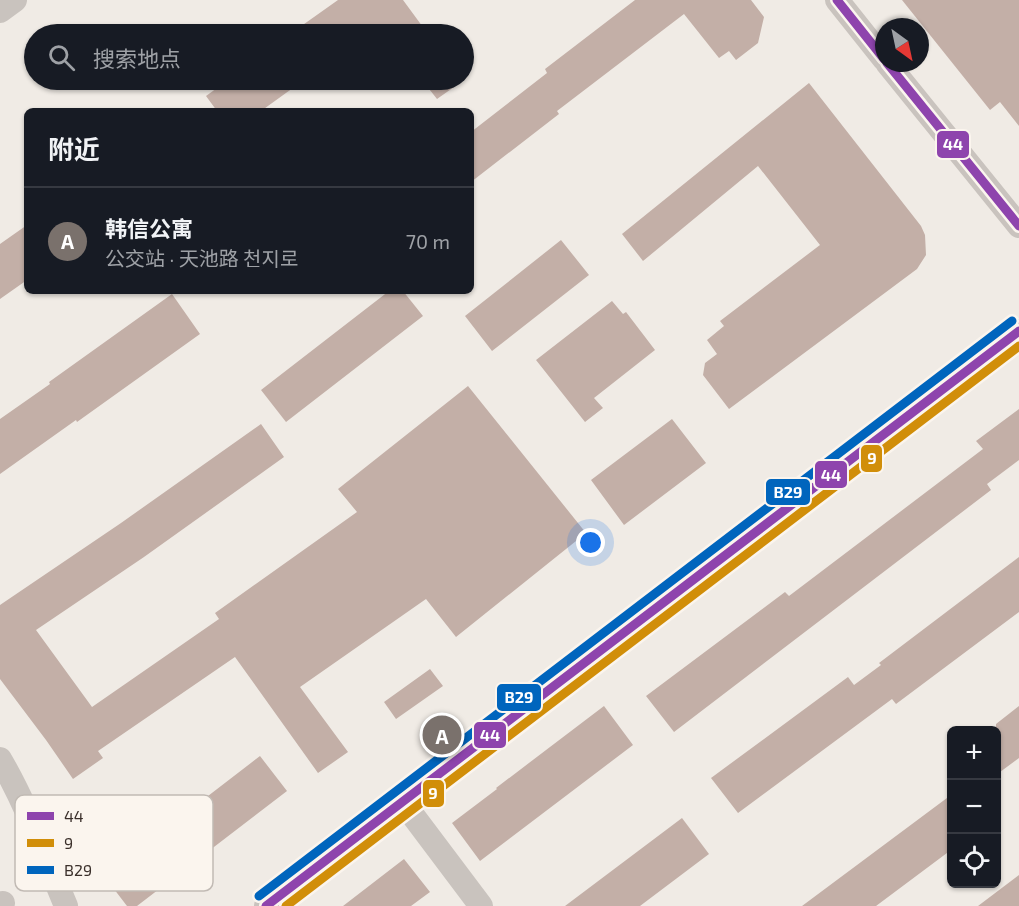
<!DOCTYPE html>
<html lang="zh">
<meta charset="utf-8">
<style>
body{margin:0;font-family:"Exo 2","Noto Sans SC","Noto Sans KR",sans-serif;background:#20242c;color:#f1f3f6}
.controls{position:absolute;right:18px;bottom:18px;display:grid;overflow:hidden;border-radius:9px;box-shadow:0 2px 4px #0004}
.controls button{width:54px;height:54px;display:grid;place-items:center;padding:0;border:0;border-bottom:2px solid #363941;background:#171b24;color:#f1f3f6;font:30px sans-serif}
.compass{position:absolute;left:875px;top:18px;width:54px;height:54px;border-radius:50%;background:#171b24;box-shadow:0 2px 4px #0004;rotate:147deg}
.you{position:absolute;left:591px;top:543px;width:21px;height:21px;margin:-15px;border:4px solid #fff;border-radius:50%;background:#1a73e8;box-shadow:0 0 0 9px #1a73e833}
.badge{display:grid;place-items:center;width:39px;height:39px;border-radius:50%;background:#7a716c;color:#fff;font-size:20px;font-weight:700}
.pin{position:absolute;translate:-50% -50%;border:3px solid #fff;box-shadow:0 2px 6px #0006}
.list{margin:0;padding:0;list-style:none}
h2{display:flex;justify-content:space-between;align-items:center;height:78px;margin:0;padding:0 24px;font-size:26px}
h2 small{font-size:20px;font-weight:400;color:#9ea1a6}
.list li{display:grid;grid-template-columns:39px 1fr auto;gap:18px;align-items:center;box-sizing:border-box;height:108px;padding:0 24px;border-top:2px solid #363941}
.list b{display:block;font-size:22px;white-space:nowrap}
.list p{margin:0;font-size:20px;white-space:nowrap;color:#9ea1a6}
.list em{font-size:20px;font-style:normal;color:#9ea1a6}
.icon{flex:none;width:33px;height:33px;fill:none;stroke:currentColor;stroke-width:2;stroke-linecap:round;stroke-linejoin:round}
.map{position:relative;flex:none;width:1019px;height:906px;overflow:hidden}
.search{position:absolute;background:#171b24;box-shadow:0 2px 4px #0004;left:24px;top:24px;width:450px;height:66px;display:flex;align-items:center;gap:15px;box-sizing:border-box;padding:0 21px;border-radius:33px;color:#9ea1a6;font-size:22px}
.panel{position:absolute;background:#171b24;box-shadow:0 2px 4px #0004;left:24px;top:108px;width:450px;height:186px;border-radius:9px}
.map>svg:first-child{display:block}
.building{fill:#c3afa7}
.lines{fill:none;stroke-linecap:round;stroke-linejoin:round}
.minor{stroke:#c9c3be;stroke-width:24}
.bus-1-casing{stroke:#fbf5ee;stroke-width:14}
.bus-2-casing{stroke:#fbf5ee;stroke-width:14}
.bus-3-casing{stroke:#fbf5ee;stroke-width:14}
.bus-1{stroke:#8e44ad;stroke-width:9}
.bus-2{stroke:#d18e09;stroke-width:9}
.bus-3{stroke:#0065bd;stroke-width:9}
.key{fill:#fbf5ee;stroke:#c1bab4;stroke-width:1.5}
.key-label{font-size:16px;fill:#3b302b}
.line-badge{stroke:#fbf5ee;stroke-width:2}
.badge-label{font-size:16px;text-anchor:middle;font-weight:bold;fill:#fff}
</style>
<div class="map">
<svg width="1019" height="906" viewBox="0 0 1019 906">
<rect width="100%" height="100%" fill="#f0ebe5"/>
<!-- building -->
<path class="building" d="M338,0h65l25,34h-138z
M635,0h116l13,17 -6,26 -22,17 -7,-9 -10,7 -35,-44 -127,97 2,3 -88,68v-50l76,-59 -2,-4z
M902,0h117v126l-19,-24 -10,8z
M228,80h76l-43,31h-44l-11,-15z
M422,80h42l-27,19z
M809,83l112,143 4,9 1,20 -9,14 -188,140 -26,-34 2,-12 12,-9 -10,-14 17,-14 -4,-5 100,-76 -62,-79 -115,95 -21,-27z
M27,225v55l-27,19v-55z
M561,240l28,35 -97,76 -27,-35z
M389,291h14l20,25 -137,106 -25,-32z
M172,294l28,40 -123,88 -1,-2 -76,54v-55l50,-35 -1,-2z
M612,301l11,13 3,-2 29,38 -61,48 9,10 -18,14 -49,-62z
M468,386l118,147 -130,104 -30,-38 -126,88 48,65 -30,21 -83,-116 -137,94 5,7 -30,21 -27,-39 -46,-61v-74l121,-82 140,-99 23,33 -140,100 -108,73 56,77 127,-88 -4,-6 142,-101 -19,-23z
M1019,409v51l-32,24 4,6 -317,242 -28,-36 139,-104 4,4 194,-147 -7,-8z
M672,419l34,44 -82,62 -33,-45z
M1019,557v55l-123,92 -4,-5 -154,114 -27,-35 137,-101 6,8 27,-20 -2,-2z
M430,669l13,17 -47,33 -12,-17z
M604,706l29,39 -153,116 -28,-38 45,-34 -1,-1z
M1019,706v52l-23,17v-51z
M260,756l27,35 -150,115h-10l-23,-30z
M951,795v55l-75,56h-74z
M682,818l27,36 -69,52h-75z
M404,859l26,33 -19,14h-68z
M1019,875v31h-41z"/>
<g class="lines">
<!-- minor -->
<path class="minor" d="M837,0l47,59
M0,11l15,-11
M887,63l132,163
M0,759c27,46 45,97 66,147
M402,801l79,105
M0,905l3,-2
M266,906l753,-575"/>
<!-- bus-1 casing -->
<g class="bus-1-casing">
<path id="bus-1" d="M837,0l47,59
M887,63l132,163
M266,906l753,-575"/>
</g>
<!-- bus-2 casing -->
<g class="bus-2-casing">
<path id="bus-2" d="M286,906l733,-560"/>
</g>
<!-- bus-3 casing -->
<g class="bus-3-casing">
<path id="bus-3" d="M259,896l753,-575"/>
</g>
<!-- bus-1 -->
<use href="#bus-1" class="bus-1"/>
<!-- bus-2 -->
<use href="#bus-2" class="bus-2"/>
<!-- bus-3 -->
<use href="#bus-3" class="bus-3"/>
</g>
<!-- legend -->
<rect x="15" y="795" width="198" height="96" rx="9" class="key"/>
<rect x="27" y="812" width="27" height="8" fill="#8e44ad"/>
<rect x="27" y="839" width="27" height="8" fill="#d18e09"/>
<rect x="27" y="866" width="27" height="8" fill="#0065bd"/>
<g class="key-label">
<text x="64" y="822">44</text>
<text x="64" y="849">9</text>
<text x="64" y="876">B29</text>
</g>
<g class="line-badge">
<rect x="936" y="130" width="34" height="29" rx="6" fill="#8e44ad"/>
<rect x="860" y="444" width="23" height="29" rx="6" fill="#d18e09"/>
<rect x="814" y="460" width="34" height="29" rx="6" fill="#8e44ad"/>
<rect x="765" y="478" width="46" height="28" rx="6" fill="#0065bd"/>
<rect x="496" y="683" width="46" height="29" rx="6" fill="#0065bd"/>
<rect x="473" y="721" width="34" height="28" rx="6" fill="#8e44ad"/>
<rect x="422" y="779" width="23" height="29" rx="6" fill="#d18e09"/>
</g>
<g class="badge-label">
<text x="953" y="150">44</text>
<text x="872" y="464">9</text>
<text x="831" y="481">44</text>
<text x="788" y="498">B29</text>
<text x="519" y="703">B29</text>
<text x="490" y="741">44</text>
<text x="433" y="799">9</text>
</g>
</svg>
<div class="controls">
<button>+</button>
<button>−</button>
<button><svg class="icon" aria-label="locate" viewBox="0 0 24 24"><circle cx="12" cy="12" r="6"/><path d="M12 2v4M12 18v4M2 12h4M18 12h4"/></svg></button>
</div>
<svg class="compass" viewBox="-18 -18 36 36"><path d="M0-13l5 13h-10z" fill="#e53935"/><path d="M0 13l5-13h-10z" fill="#9ea1a6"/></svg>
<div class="you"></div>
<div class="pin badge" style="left:442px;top:735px">A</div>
<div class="search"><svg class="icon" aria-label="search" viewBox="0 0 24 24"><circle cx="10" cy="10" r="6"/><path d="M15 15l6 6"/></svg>搜索地点</div>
<section class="panel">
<h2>附近<small></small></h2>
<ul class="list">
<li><span class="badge">A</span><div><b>韩信公寓</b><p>公交站 · 天池路 천지로</p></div><em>70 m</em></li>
</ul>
</section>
</div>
